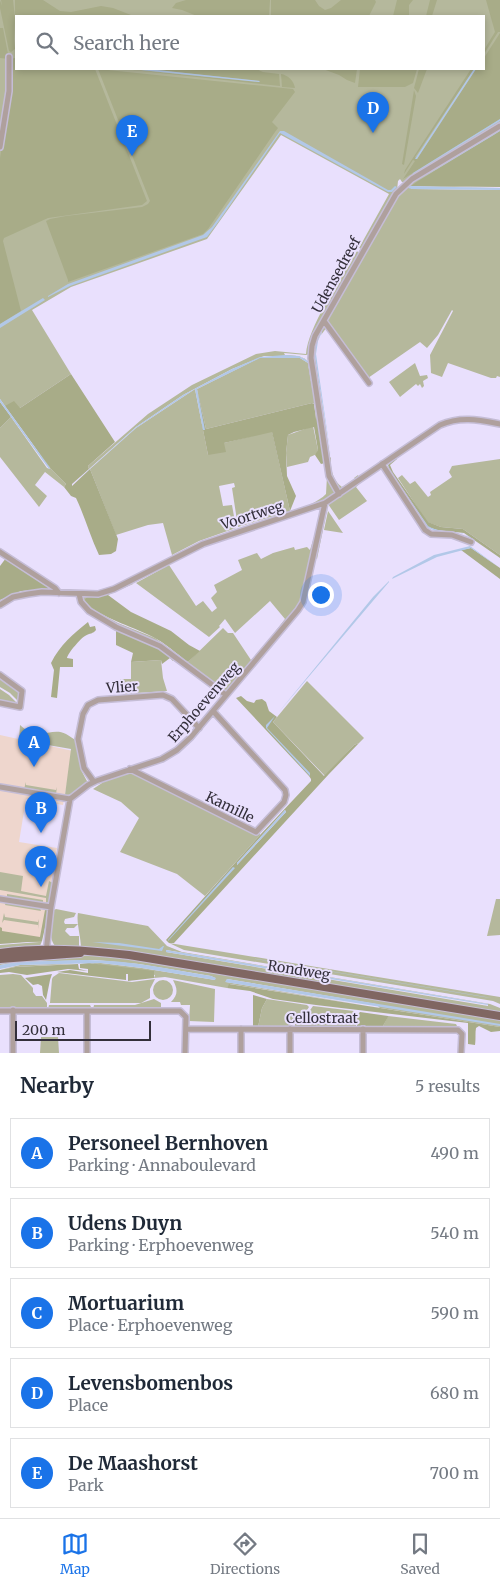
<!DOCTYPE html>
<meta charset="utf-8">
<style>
body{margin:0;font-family:Merriweather,serif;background:#f2f2f3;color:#1f2937}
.scale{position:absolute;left:15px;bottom:12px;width:136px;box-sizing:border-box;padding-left:5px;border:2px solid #332f3a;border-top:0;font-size:14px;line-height:18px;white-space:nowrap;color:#332f3a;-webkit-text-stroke:4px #e9e0fd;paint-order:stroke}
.you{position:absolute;left:320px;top:594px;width:18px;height:18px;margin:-12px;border:4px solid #fff;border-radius:50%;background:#1a73e8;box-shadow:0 0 0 8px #1a73e833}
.badge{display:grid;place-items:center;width:32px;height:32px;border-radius:50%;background:#1a73e8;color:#fff;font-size:16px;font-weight:700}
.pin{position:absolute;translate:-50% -41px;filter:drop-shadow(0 1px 2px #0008)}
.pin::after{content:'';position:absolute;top:26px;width:18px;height:15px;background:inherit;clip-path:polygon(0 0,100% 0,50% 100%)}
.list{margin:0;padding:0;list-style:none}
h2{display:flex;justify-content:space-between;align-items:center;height:65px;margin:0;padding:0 20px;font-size:21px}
h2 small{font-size:16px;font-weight:400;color:#747a83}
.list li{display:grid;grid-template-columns:32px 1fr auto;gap:15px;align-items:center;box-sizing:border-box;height:70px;margin:0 10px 10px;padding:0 10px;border:1px solid #e0e1e3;border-radius:0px}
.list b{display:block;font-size:19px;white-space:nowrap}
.list p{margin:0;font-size:16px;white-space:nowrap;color:#747a83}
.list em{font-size:16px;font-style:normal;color:#747a83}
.icon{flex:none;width:28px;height:28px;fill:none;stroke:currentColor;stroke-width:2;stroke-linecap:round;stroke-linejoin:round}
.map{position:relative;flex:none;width:500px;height:1053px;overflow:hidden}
.search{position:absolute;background:#fff;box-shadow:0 2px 8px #0003;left:15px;right:15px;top:15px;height:55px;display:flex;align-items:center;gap:12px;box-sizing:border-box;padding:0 18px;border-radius:0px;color:#747a83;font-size:19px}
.sheet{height:465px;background:#fff}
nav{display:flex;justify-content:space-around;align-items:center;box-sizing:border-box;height:70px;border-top:1px solid #e0e1e3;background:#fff;font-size:14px;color:#747a83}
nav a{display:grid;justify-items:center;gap:2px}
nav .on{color:#1a73e8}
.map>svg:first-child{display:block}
.medical{fill:#eed6cd}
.green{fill:#b5b89c;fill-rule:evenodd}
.forest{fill:#a8ac88;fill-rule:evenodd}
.water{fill:#b2c8e8}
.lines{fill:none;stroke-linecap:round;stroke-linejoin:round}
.street-casing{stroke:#c5bdd6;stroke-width:8}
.primary-casing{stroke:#c5bdd6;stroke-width:10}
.street{stroke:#afa09d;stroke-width:5}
.primary{stroke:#806662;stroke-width:8}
.labels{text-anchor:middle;stroke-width:4;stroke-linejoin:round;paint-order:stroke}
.street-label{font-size:14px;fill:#332f3a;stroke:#e9e0fd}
</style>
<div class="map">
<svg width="500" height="1053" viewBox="0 0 500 1053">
<rect width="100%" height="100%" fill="#e9e0fd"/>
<!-- medical -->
<path class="medical" d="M0,735l73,16 -10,54 -37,-6 -7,43 38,6 -15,91 -42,4z"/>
<!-- green -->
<path class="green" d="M0,0h500v185l-59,1 59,2 -91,-2 3,3 88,1v187l-3,-1 -1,2h-5l-43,-15 -6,14 -11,-4 -1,-18 23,-44 -1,-1 -14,25 -11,13 -7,-6 -52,36 -43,-58 69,-121 13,-17h-5l-2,-3 -2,2 -1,9 -35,59 -3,-1 30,-54 -108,-59 -74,104 -136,48 -39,23 39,64 -51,34 -15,-2 -5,-7zM16,16h468v53h-468z
M357,251l3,4 -48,84 -2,15 -4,1 -22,-2 1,2c10,1 18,0 25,8l16,101 9,27c-4,11 -30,17 -40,20l-1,-1c10,-2 24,-8 32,-16l1,-18 -9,-56h-2l-1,-16 -3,-1 -106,26 -9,-40 62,-31h41l8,5 5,31 -5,-33 -9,-5h-35l-32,13 -49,26 -47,32 -47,42 -1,-3 60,-52 44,-29 64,-31 19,-3 31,3c2,-27 36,-78 51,-103z
M322,325h3l2,2 -6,8 1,-3h-1l-5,13 -1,12 15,100 1,1c-1,10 2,23 11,29l13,-8 -1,-1 4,-3 1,3 -18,11h-3l-6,-10 -19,-117v-15z
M415,363l5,13 7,-1 1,3 -5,3 1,5 -2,2 -2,-4 -2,2 -2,-2 -16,13 -11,-15z
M195,389l13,66 16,-12 48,-12 18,80 -52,16 -6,-39 3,-1 -1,-4 -15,3 4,20 9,-1 4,23 -37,13 -27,14 -9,-32 -15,2 -32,10 -26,-66 46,-41z
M12,413l39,56 15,15 -2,3 -19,-15 -10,13 12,11 -8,11 -39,-50v-29l11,-11 36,51 3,1z
M313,426l5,24 -1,4 -7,3 -2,5 -21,5 -1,-14 2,-18z
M500,459v96l-37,-26 -22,-2 -14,-5 -29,-44 4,-3 8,9 5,-3 13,16 3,-2 -1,-3 22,-15 -3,-5 3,-6z
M359,482h2l-5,5 11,14 -28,19 -11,-16z
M326,508l17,25 -19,-3 4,-19 -1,-1 -10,49 -2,-2z
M315,534h2l-13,58 -5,14 -31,35 17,-22 -15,-18 -35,32 -10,-14 -6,7 1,1 -11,10 -73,-54 33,-18 27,41 7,-5 9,11 5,-4 -6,-10 6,-6 -3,-7 28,-15 -4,-10 19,-7 4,6 12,-6 21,-6 1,3 12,-3 3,3z
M131,583l2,1 -25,11 -21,2 16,18 15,8 37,15 33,24 35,-34 5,5h5l18,27 13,-13v1l-37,44h-2l-45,-32 -91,-50 -6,-6 -1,-7 3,-1 30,-5z
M161,660l2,18 4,13 -46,3 -1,-15h11v-17z
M0,677l20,15v11l-10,-10 -10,-6z
M307,681l57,57 -5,5 -5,2 -29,31 -52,-54z
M0,689l9,6 9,9 -18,-2z
M20,725c19,18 31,1 46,9 4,2 7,5 11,7l4,29 7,13c-7,5 -14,13 -23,12l6,-46 -52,-9z
M131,773l128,57 1,5 -55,61 -28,-22 -57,-22 19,-34 -18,-16 -28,-13 9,-6v-1z
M26,782v3l30,5 1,-3 -1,7 -32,-5z
M0,872l23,4 -2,15 25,5 3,-15 4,2 -3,18 -4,3v-6l-46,-8z
M7,894l36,6v3l-36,-6z
M496,899h4v36l-13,1z
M6,902l34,6 1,3 -36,-6z
M56,909l20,4 -2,4 -9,2 -1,3 1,2h13l-4,4h-7l-2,3 5,5h9v12l-24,-2c-8,-9 -2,-25 -1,-36z
M4,913l1,4 33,5 1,-3 -1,10v-4l-34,-5 -2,3z
M78,913l70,13 19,20 15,6 308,52 10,4v3l-10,1 -409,-64c0,-11 -5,-26 -3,-35zM166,950l322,54v2l-322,-54z
M30,941h12l-2,5 -4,2 -36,3v-6l39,-3h-17l-22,2z
M169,943l331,54v7l-7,-3 -309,-51z
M99,955l19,1 193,31c22,6 43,9 66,11l123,20v9l-270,-43 -3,4 -62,-11 -11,1 1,-3 -66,-12 -74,4 -15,3 20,-5 81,-2 41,5 73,12v-2l-4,-2 -72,-12 -44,-4 -78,2 -17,3v-5zM227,979l149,25 4,4 -154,-26z
M59,973l73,9 23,-3 -5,10v9l-9,5h-91l2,-24 1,-2z
M13,974l8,1 12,13v4l3,4h6l5,7v6l-26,-2 -14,2 -7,-2v-32z
M173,980l42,9 -1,33 -25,-1 1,-16h-9l-1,-3h-9c8,-8 6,-14 2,-22z
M153 990a10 10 0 1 1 20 0a10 10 0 1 1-20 0Z
M154,999l7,4v6l-5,-1h-60l-3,1 1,-4h41z
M267,999l40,6 2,2 -7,11 -9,5 -1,4h-34l4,-19z
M49,1005h41l2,4h-44z
M313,1006l41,5 2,2v14h-39c-1,-8 -2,-11 -9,-14z
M388,1016l68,8 2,4 -79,-1 4,-1z
M41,1037h17l1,16h-19z"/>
<!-- forest -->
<path class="forest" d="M0,0l2,6 -1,-6h12l2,18 -1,21 1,10 -4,3 -2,-1 -9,-43z
M15,0h28l17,11 11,1 30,-6 12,2 18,7 13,1h-128v31l-1,-8z
M186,0h84l-1,16h-72l-15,-6 -10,-2 4,-5z
M271,0h44l4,6 6,4 6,-2 10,-8h34l1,2 -7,14h-98z
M397,0h16l-4,5v11h-16z
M430,0h7l-5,16h-6z
M486,0h14v32h-2l-14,22v-4l11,-18z
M0,28h3l6,31 -9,-1z
M500,33v86l-97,60 12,-18 -2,-1 -9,14 1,-4 66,-101h3l-59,88 2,2 59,-90h8v-11z
M14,58h2v11h79l52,132 -5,4 -94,13 -44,20 -1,3 18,70 -21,13v-166l10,-66 1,-32z
M98,69l195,20 2,3 -23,30 6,6 -3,4 -67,97 -5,5 -135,48v-2l-22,-59 4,-2 16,-3 76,-9 6,-3 2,-3z
M124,69l135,13v-1l-111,-12h108l7,3 16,2 1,12z
M323,69h34l-2,14 -8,-3 -8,-5z
M360,69h57l-4,14 -8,4h-47z
M419,69h8l-9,24 -4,-5z
M281,74c7,1 13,7 14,14l-13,-1z
M414,90l2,6 -12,69 -2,-1 1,-6z
M500,131v56l-89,-1 7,-5z
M71,374l44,68 -27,24 1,3 -17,15v2l18,-17 28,70 -2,12 -5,3 -12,1c-9,-19 -14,-38 -23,-57l-5,-2 -7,-9 2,-3 -15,-15 -46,-63 9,-5 6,7z
M197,389l9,40 106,-26 2,1 2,15 2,1 7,43 -4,1 -6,-9 3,-5 -4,-23 -20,5 -6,3 -2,18 1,23 9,20 -6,15 -18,-79 -48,11 2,9 -18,3 -13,-65 8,40z
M0,402l11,15 -11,11z
M395,459h2l-7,6 3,7 35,50 13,5 22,2 37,26v3l-36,-25 -27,-3 -9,-3 -39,-58 -1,-4z
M471,548l29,20v11l-39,-29z
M6,558l45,30v1l-30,2 -21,9v-34z
M108,595l23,17 40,19 18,14 11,6 -12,11c-11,-8 -23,-19 -35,-25 -24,-12 -50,-18 -69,-36l3,-4z
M88,622l2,5 5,-1 1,4c-3,4 -6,3 -11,6 -4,2 -17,17 -18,22l6,1v8h-13l-3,31 -6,-1 3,-27 -3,-7c9,-18 22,-29 37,-41z
M116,629l38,15 20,14 -1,3 -3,-3 -8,6 -1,-4 -30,2 2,-9 -17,-8z
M241,696l6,5 7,2 2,-3 6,-1 4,3 3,9 8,6 -4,5 51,54 30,-31 5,-2 -30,31 -155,169h-5l-3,-3 94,-105 51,-54v-2l-2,-3 -73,-78zM285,810l1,2 -49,53v-2z
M47,909l2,1 -7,31 -42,3v-17l2,1v3l38,6 5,-27z
M89,963l65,8v7l-26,3v-7h-2v6l-69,-8 13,-2 18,3v-4l-8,-1v-4z
M78,964l1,5 9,2 -20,-2 -41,6 -18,-3 -9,1v-3l15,-3z
M52,974l-2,6 -4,20 -3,-5 -1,-9 -4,-2 -5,1 -8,-7z
M229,984l271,43v4l-9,1 -12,-6 -3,2c-1,5 0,10 -1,17l-7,-1v-21l-152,-18 -43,-6 -23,-8 -23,-3z
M253,995l14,4 -5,9 -4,19h-5z
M360,1012l28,4v1l-5,9 -26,1v-12z
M308,1013l7,5 2,9h-22v-3l6,-3z"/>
<!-- water -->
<path class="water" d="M131,69h17l112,12 -1,1z
M474,69h2l-59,90h-2z
M500,119v2l-88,54 1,-2z
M500,129v2l-8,5 -80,48z
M280,131h4l104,59h3l4,-4 2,1 -5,5h-4l-108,-59 -61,88 -12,16 -137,49 -22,11v-1l20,-12 135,-49 9,-8z
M409,186l91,2v2l-88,-1 -4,-1z
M43,298l2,2 -45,28v-4z
M321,332h1l-4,9 -2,13 15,104 -16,-101 1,-12z
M285,355l14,1 9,5 6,37 -6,-35 -8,-5h-40l-63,31 8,41h-2l-8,-41 -59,39 -65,58 65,-59 47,-32 49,-26 28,-12z
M0,399l50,69 -1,1 -49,-67z
M395,459l-7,6 1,4 39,57c18,10 29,0 48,15l-14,-8 -27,-2 -8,-4 -40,-60 2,-4z
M470,546l30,22 -29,-20 -34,9 -45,22 1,-2 41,-22z
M389,581v1l-111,131 95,-116z
M275,716l-8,12 43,45v3l-44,-48v-3z
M285,810l1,2 -49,53v-2z
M233,867l2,1 -67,73v-1z
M92,942l27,1 40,6 4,-3h1l-2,5z
M184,947l308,51 -8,-1z
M166,950l322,54v1l-322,-53z
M80,960c44,-1 88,9 131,16l5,2 -1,2 -73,-12 -41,-5 -81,2 -20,4v-4l17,-3z
M227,979l273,45v2l-275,-44z"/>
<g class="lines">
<!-- street casing -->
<g class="street-casing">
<path id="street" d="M0,147l9,-56v-34
M324,321l45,62
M382,464l43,66 6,4 21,1 19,7
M339,494l-10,-18 -15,-99 -3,-19 1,-12 3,-10 81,-142 16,-15 88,-53
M0,552l55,36 4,5
M79,594l2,8 8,9 27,16 44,19 66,49
M0,605l13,-8 15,-3 14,-2 56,2 16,-5 89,-45 122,-41 115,-78c21,-9 39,-5 60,-1
M0,675l22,16 -2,16 -20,-4
M130,769l126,63 28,-30 2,-7 -1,-5 -72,-79
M94,782l-10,-14 -6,-29 5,-25 5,-9 10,-5 65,-5 9,4 27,29
M0,787l70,12
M0,899l51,8
M46,953l5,-46 19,-108 18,-14 8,-4 66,-22 15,-9 14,-13 107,-127 5,-8 22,-99
M0,1011h180l6,6 -1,36
M87,1011v42
M186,1029l272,1 4,4 -1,19
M363,1029v24
M13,1053v-43
M241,1053v-24
M290,1053v-24"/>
</g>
<!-- primary casing -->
<g class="primary-casing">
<path id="primary" d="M0,953c43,-6 86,-3 129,2l371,61
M0,959l80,-6"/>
</g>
<!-- street -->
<use href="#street" class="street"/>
<!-- primary -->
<use href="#primary" class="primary"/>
</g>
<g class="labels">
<!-- street labels -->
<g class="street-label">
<text transform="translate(336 275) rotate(-61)" y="5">Udensedreef</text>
<text transform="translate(252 515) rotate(-18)" y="5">Voortweg</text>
<text transform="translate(122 687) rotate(-4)" y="5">Vlier</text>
<text transform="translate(204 702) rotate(-49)" y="5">Erphoevenweg</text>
<text transform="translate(230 807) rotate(26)" y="5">Kamille</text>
<text transform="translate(299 970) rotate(9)" y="5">Rondweg</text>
<text x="322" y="1023">Cellostraat</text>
</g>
</g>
</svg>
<div class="scale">200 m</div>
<div class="you"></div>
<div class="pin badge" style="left:34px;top:767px">A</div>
<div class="pin badge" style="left:41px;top:833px">B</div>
<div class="pin badge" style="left:41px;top:887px">C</div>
<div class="pin badge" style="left:373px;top:133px">D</div>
<div class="pin badge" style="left:132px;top:156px">E</div>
<div class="search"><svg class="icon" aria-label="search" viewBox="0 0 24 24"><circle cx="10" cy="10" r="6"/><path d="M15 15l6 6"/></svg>Search here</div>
</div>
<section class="sheet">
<h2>Nearby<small>5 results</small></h2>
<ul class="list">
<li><span class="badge">A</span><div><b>Personeel Bernhoven</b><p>Parking · Annaboulevard</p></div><em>490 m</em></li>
<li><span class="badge">B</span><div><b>Udens Duyn</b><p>Parking · Erphoevenweg</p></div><em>540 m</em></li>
<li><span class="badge">C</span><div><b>Mortuarium</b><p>Place · Erphoevenweg</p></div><em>590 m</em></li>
<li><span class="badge">D</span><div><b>Levensbomenbos</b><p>Place</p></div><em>680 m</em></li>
<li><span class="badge">E</span><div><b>De Maashorst</b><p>Park</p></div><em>700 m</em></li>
</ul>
</section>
<nav>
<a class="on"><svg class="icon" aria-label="map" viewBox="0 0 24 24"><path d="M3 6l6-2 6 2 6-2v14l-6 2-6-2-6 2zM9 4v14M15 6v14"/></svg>Map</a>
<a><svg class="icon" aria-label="directions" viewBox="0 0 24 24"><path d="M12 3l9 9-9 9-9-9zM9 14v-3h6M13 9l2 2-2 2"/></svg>Directions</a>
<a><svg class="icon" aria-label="saved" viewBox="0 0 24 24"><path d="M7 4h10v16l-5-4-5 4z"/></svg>Saved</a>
</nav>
